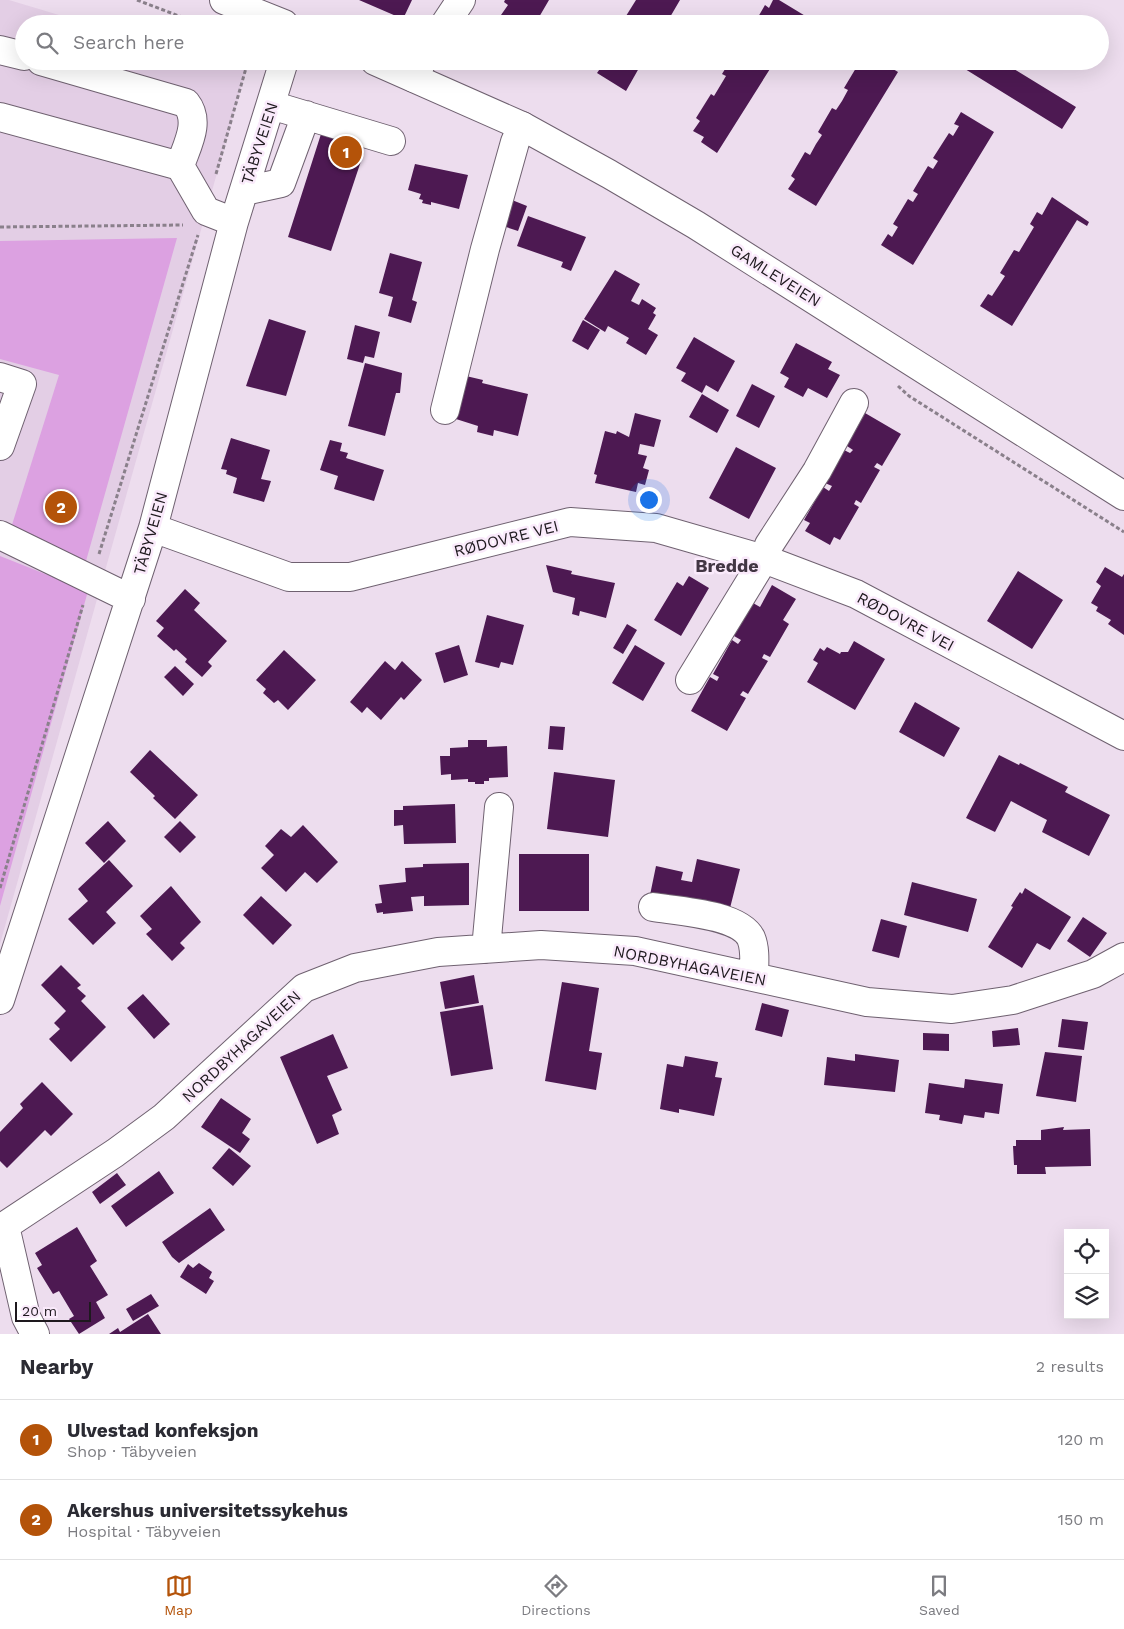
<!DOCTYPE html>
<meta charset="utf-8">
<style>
body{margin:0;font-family:"Work Sans",sans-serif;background:#f2f2f3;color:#2b2b33}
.controls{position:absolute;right:15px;bottom:15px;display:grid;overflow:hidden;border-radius:0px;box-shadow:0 5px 20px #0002}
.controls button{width:45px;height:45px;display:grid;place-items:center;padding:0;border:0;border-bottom:1px solid #e1e1e2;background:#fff;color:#2b2b33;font:25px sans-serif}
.scale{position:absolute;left:15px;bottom:12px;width:76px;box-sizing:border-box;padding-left:5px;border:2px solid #1e191e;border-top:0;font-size:14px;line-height:18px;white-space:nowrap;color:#1e191e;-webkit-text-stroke:4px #faeafb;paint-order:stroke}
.you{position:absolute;left:648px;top:499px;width:18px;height:18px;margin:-12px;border:4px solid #fff;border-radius:50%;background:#1a73e8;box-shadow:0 0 0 8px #1a73e833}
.badge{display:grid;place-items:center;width:32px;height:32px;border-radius:50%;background:#b45309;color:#fff;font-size:16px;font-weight:700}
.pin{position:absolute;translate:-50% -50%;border:2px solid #fff;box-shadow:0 1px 5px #0006}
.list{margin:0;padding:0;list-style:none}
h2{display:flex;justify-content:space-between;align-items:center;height:65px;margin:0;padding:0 20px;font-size:21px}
h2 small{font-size:16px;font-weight:400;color:#7c7c81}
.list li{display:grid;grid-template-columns:32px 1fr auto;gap:15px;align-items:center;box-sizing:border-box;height:80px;padding:0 20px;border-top:1px solid #e1e1e2}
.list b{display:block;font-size:19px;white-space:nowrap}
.list p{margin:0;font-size:16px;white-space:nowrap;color:#7c7c81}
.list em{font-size:16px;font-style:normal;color:#7c7c81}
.icon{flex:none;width:28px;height:28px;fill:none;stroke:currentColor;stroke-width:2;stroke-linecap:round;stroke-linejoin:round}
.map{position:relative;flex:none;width:1124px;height:1334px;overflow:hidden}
.search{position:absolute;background:#fff;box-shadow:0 5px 20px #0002;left:15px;right:15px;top:15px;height:55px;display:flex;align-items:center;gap:12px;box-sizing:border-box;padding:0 18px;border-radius:28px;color:#7c7c81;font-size:19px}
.sheet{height:225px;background:#fff}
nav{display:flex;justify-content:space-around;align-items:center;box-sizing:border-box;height:70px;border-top:1px solid #e1e1e2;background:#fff;font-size:14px;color:#7c7c81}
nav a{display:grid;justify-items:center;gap:2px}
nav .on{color:#b45309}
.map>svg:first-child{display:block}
.built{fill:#e3cee5}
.green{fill:#dca1e1}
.building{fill:#4d1952}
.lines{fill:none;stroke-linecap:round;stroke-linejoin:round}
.minor-casing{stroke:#6f6170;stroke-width:30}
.major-casing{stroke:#6f6170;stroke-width:30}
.path{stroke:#8a808b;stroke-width:3;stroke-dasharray:4 2.5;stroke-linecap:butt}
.minor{stroke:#fff;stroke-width:28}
.major{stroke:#fff;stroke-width:28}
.labels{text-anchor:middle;stroke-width:5;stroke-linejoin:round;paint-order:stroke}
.street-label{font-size:16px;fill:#1e191e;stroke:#faeafb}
.neighbourhood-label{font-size:18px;font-weight:bold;fill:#423643;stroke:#faeafb}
</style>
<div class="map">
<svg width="1124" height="1334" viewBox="0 0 1124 1334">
<rect width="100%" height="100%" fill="#edddee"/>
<!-- built -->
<path class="built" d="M0,0h9l80,24h-65v37h191l31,9 -246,874z"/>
<!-- green -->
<path class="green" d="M177,238l-91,323 -75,-33 48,-153 -59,-16v-118z
M0,556l88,35 -88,315z"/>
<!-- building -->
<path class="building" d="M359,0h53l-9,19z
M505,0h44l-14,24h-20l-14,-9 7,-10 -4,-3z
M636,0h44l-14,24h-39l4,-6 -5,-2z
M773,0h6l33,20 -2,3 -9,-5 -3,6h-44l11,-19 4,3z
M601,61h42l-17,30 -29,-18 7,-10z
M775,61l-58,92 -16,-11 3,-5 -11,-6 7,-10 -4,-3 15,-24 3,2 12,-20 -4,-2 8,-13z
M866,61h14l18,11 -82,134 -28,-17 7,-10 -4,-3 14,-24 5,3 6,-11 6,-9 -4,-3 14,-24 4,2 6,-9 6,-11 -4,-2 15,-25 4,3z
M970,61h31l75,46 -14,22 -97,-60z
M961,112l33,20 -81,133 -32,-20 7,-11 4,3 6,-10 -5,-3 15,-25 5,3 5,-8 -5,-3 15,-25 5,3 5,-8 -5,-3 16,-25 4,3 6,-10 -5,-2z
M321,134l42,13 -1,4 2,1 -33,99 -43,-14z
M415,164l53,11 -9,34 -28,-7v3l-9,-2 1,-3 -4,-1 2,-5 -13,-4z
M1052,197l37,25 -2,4 -10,-6 -65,106 -32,-20 8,-12 4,2 13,-20 -5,-3 14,-23 5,2 15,-25 -4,-3 7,-12 5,3z
M512,200l15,6 -9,25 -15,-5z
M528,216l58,21 -15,34 -10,-4 2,-5 -46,-16z
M390,253l32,9 -10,38 5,2 -6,21 -23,-7 5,-19 -14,-4z
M615,270l25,14 -9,17 8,4 3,-6 14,9 -3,5 3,2 -8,14 10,6 -12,20 -20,-12 3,-5 -21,-12 -3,6 -21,-13z
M269,319l37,12 -20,65 -40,-10z
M583,320l17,10 -12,20 -16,-9z
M355,325l25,7 -6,26 -9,-2 -2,7 -16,-4z
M694,337l41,24 -17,31 -12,-7 -4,8 -21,-12 5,-8 -10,-5z
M796,343l36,19 -4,7 12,6 -13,23 -19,-10 -5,9 -19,-10 5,-9 -9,-5z
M365,363l37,10 -2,20h-4l-11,43 -37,-10z
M466,376l17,4 -1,3 46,11 -10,42 -24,-6 -1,6 -16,-4 1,-6 -22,-7z
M752,384l23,12 -16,32 -23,-12z
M702,394l27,16 -12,23 -28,-16z
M635,413l26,7 -7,27 -14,-3 -2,10 9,2 -4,12 6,2 -4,15 -7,-2 -2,9 -41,-9 2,-8 -3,-1 11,-43 11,3 1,-3 12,6z
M865,413l36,21 -19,32 -5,-3 -3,4 6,3 -19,33 -5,-3 -2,4 5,3 -19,33 -6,-3 -4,8 -25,-14 5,-8 -6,-3 19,-33 6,4 3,-5 -7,-3 19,-33 6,3 3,-3 -6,-4z
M231,438l39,12 -9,29 10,2 -7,21 -31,-9 4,-15 -11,-4 1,-4 -6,-1z
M330,440l12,3 -2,8 8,2 -2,5 38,12 -10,31 -40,-12 4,-13 -18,-6z
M736,447l40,21 -27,51 -40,-21z
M546,565l26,6 -1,3 44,9 -9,35 -26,-7 -1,5 -7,-2 3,-16 -22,-6z
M1105,567l17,10 2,-3v61l-16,-11 3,-4 -15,-9 2,-4 -7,-4 10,-17 -5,-4z
M1018,571l45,29 -31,49 -45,-28z
M689,576l20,12 -28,48 -27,-16 23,-38 6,4z
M772,585l24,14 -13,21 6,4 -19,33 -6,-3 -2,4 6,3 -20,33 -5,-3 -3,4 6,3 -19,33 -36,-20 19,-34 7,4 2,-4 -6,-3 19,-34 6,4 3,-4 -7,-4 19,-33 7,4z
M185,589l15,14 -6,7 33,31 -19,21 4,4 -10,11 -17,-15 2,-3 -11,-10 -2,2 -17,-15 7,-8 -8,-7z
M487,615l37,10 -11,40 -12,-3 -2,6 -24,-6z
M627,624l10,6 -14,24 -10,-6z
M854,641l31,18 -30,51 -48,-28 11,-19 -5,-3 7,-12 4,3 3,-4 13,7 1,-2h7z
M459,645l9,30 -24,8 -9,-30z
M635,645l30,18 -22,38 -31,-18z
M284,650l32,30 -28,30 -10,-10 -4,3 -11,-10 3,-4 -10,-9z
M385,661l10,9 7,-9 20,19 -18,20 -3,-3 -20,23 -14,-13 -5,6 -12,-11z
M175,666l19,18 -11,12 -19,-19z
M915,702l45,26 -16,29 -45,-25z
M550,726l15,1 -2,23 -15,-1z
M468,740h19v7l20,-1 1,31 -19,1v3h-5v3h-9v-2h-7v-3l-17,1v-6l-10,1 -1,-19h10v-8l18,-1z
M150,750l48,45 -23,24 -22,-21 2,-2 -25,-24z
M999,755l20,10 1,-2 48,24 -3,5 45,23 -21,41 -47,-24 5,-12 -36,-19 -16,31 -29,-14z
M554,772l61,8 -7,57 -61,-8z
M455,804l1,39 -52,1 -1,-19 -9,1v-16h9v-4z
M108,821l18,20 -22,22 -19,-20z
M180,821l16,16 -16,16 -16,-16z
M303,825l35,37 -21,21 -12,-11 -19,20 -25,-24 13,-13 -9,-9 16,-17 10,8z
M519,854h70v57h-70z
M697,859l43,10 -10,39 -80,-13 6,-29 27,6 -2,8 11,2z
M109,860l24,26 -27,26 10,11 -23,22 -25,-26 20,-18 -10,-12z
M469,863v42l-45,1v-10l-13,1 2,14 -30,3v-2l-6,1 -2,-9 7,-1 -3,-18 27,-3 -1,-14 18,-1v-3z
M912,882l65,17 -9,33 -64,-17z
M171,886l30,36 -21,21 5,5 -13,13 -26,-27 6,-5 -12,-13z
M1025,888l46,29 -21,33 -13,-7 -15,25 -34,-21 25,-40 -2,-1 9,-14 2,2z
M261,896l31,29 -19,20 -30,-30z
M1083,917l24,16 -17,24 -23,-16z
M881,919l26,7 -8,32 -27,-7z
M61,965l20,20 -4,3 9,8 -5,5 25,26 -35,35 -22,-23 11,-10 -6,-6 12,-12 -25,-26z
M474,975l5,28 -34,6 -5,-27z
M562,982l37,6 -10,63 13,2 -6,37 -51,-9z
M143,994l27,30 -16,15 -27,-31z
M762,1003l27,7 -7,27 -27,-7z
M483,1005l10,64 -42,7 -11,-64z
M1062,1019l26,3 -4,28 -26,-3z
M1018,1028l2,17 -27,2 -1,-16z
M923,1033l26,1v17l-26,-1z
M333,1034l15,34 -21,8 15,34 -10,5 7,19 -22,10 -37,-87z
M1045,1052l37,4 -6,46 -40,-6z
M855,1054l44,6 -4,32 -71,-7 3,-28 28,4z
M685,1056l33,6 -3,15 7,1 -8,38 -35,-7v4l-19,-4 7,-45 16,3z
M965,1079l38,5 -4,30 -14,-2 -1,6 -20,-3 -2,9 -23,-4 1,-5 -15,-2 4,-30 35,5z
M42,1082l31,32 -22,22 -6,-6 -38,38 -7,-7v-29l23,-24 -3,-4z
M221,1098l30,21 -9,14 8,6 -10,14 -39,-26z
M1064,1127l-1,3 27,-1 1,37 -46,1 1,7h-29v-9h-3l-1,-19h3v-6h25v-10z
M229,1148l22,18 -18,20 -21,-18z
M159,1171l15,22 -48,34 -15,-21z
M117,1173l9,12 -26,19 -8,-12z
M210,1208l15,22 -46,33 -7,-6 -10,-15z
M77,1227l20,34 -7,5 18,29 -12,7 9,16 -26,16 -10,-15 5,-3 -15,-25 -6,3 -16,-26 5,-3 -7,-12z
M199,1263l13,9 -3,6 5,3 -8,13 -26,-17 8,-13 5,4z
M151,1294l8,12 -26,15 -7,-12z
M148,1314l13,20h-52l9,-6 2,4z"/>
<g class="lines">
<!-- minor casing -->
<g class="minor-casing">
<path id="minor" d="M445,24l16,-24
M0,50l24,6
M41,61l145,42c15,19 1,42 -6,63
M414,78l8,-17
M271,105l120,36
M0,117l180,49 26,45 28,11
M244,191l37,-8 25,-68
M0,377l22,7 -22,62
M445,410l40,-161 30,-107 7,-16
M153,528l136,49h61l220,-55 86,6 108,31 92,35 268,142
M0,535l131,64
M690,680l74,-121 5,-14 48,-74 37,-68
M653,907c25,4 86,7 98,31 5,12 3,27 3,39
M486,949l13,-142
M0,1000l153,-472 81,-306 50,-161
M5,1226l21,91 9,17
M0,1229l115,-76 49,-36 140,-129 51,-20 83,-16 103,-7 94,6 232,51 85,7 61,-9 80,-26 31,-17"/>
</g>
<!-- major casing -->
<g class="major-casing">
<path id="major" d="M224,0l60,24
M375,61l147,65 87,48 87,51 428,271"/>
</g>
<!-- path -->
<path class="path" d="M137,0l63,24
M216,174l32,-113
M0,227l183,-2
M898,386l11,10 215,136
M99,554l99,-319
M0,888l83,-283"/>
<!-- minor -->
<use href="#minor" class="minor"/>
<!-- major -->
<use href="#major" class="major"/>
</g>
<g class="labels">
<!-- street labels -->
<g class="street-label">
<text transform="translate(259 143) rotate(-72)" y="6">TÄBYVEIEN</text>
<text transform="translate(776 275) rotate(32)" y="6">GAMLEVEIEN</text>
<text transform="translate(150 533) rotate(-74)" y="6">TÄBYVEIEN</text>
<text transform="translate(506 538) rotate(-14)" y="6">RØDOVRE VEI</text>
<text transform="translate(906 621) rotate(28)" y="6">RØDOVRE VEI</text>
<text transform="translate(690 965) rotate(11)" y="6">NORDBYHAGAVEIEN</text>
<text transform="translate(241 1046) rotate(-43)" y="6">NORDBYHAGAVEIEN</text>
</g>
<!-- neighbourhood labels -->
<g class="neighbourhood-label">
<text x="727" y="572">Bredde</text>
</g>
</g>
</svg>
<div class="controls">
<button><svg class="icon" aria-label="locate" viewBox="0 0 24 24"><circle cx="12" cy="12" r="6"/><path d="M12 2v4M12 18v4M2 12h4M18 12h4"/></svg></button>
<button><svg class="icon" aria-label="layers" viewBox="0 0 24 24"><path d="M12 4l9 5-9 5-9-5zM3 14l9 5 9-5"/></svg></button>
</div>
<div class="scale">20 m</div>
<div class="you"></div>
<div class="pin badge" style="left:346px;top:152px">1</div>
<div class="pin badge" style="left:61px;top:507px">2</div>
<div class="search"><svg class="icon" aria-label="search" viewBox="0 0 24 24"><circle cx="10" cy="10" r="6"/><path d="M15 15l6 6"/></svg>Search here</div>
</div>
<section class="sheet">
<h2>Nearby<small>2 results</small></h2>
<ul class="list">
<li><span class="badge">1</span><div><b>Ulvestad konfeksjon</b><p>Shop · Täbyveien</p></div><em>120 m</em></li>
<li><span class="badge">2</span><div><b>Akershus universitetssykehus</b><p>Hospital · Täbyveien</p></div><em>150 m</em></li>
</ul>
</section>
<nav>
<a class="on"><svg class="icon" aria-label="map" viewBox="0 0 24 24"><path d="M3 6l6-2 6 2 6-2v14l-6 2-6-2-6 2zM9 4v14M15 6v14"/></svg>Map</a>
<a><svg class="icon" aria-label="directions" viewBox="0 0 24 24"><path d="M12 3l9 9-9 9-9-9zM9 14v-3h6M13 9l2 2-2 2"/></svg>Directions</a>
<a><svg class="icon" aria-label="saved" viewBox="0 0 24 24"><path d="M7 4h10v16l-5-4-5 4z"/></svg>Saved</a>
</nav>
